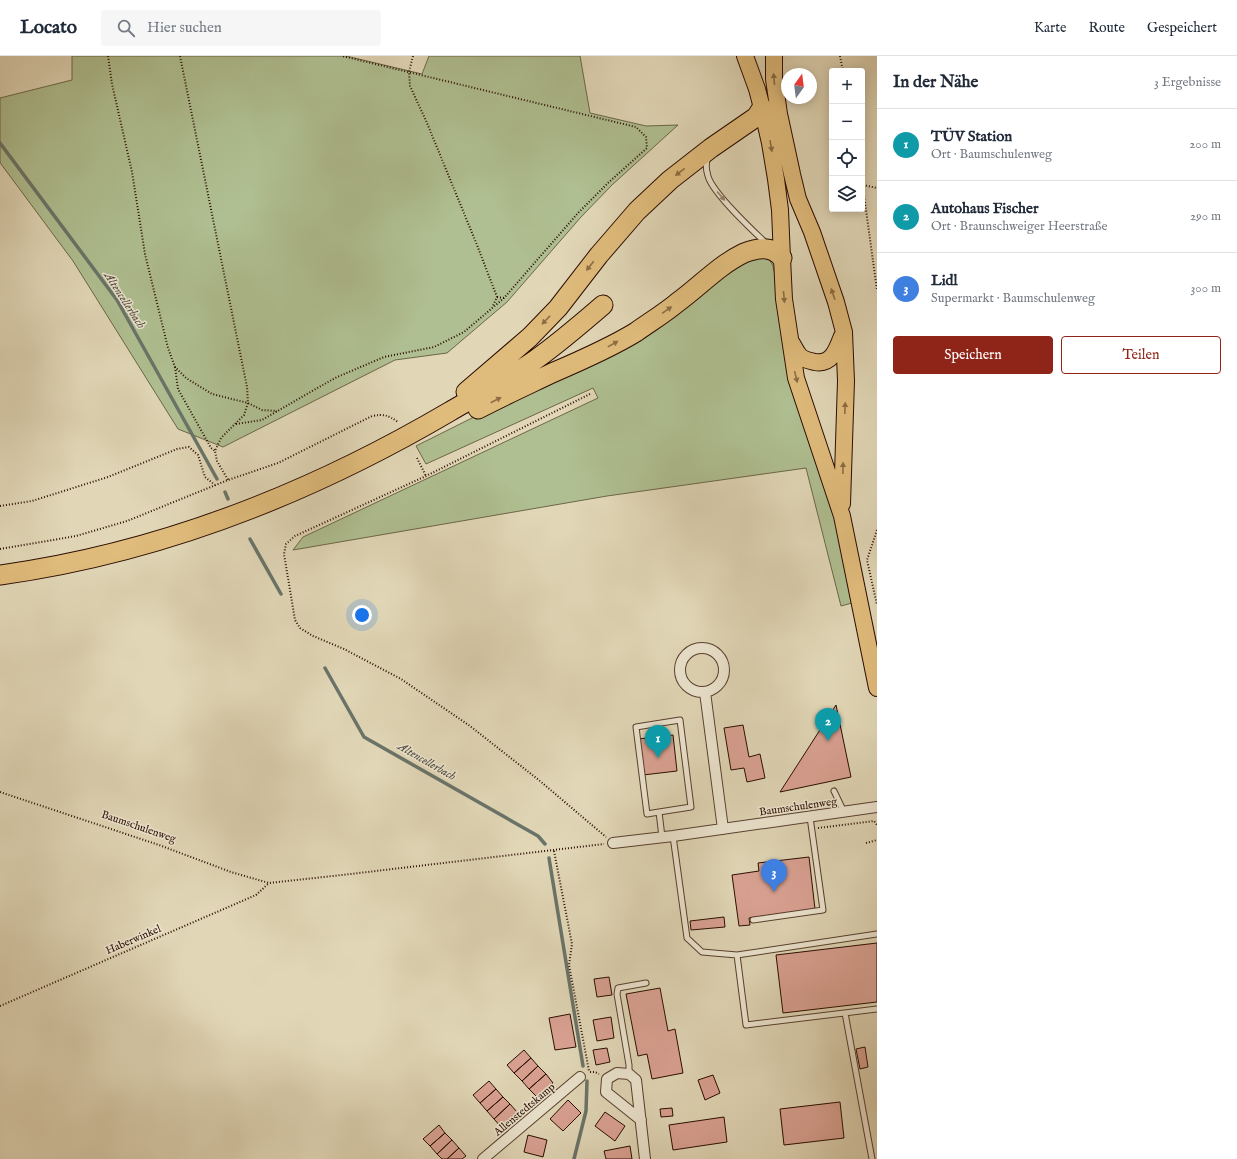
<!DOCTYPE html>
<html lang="de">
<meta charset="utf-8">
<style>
body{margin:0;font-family:"IM FELL English",serif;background:#f6f6f7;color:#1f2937}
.controls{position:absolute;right:12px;top:12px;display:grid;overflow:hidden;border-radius:4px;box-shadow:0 2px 10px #0003}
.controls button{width:36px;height:36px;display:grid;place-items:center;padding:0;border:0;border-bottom:1px solid #e0e1e3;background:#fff;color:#1f2937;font:20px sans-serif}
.compass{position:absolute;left:781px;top:12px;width:36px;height:36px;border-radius:50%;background:#fff;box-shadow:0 2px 10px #0003;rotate:14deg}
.you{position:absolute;left:362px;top:559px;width:14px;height:14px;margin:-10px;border:3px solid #fff;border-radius:50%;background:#1a73e8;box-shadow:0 0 0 6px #1a73e833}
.badge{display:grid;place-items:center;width:26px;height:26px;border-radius:50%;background:#8f2418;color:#fff;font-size:13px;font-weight:700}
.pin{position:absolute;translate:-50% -33px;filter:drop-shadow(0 1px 2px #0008)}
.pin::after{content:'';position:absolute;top:21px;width:14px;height:12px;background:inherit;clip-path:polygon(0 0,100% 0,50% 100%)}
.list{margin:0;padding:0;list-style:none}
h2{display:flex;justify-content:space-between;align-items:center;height:52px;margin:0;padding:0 16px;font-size:17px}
h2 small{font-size:13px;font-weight:400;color:#747a83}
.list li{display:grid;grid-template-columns:26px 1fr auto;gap:12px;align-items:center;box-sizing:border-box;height:72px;padding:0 16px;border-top:1px solid #e0e1e3}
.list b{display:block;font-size:15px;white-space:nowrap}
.list p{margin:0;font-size:13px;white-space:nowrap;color:#747a83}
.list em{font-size:13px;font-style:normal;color:#747a83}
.actions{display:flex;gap:8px;padding:12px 16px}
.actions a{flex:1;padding:9px 0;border:1px solid #8f2418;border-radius:4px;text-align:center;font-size:14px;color:#8f2418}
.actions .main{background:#8f2418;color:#fff}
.icon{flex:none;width:22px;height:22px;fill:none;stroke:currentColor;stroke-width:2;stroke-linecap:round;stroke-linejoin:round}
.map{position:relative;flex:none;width:877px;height:1103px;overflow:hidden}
header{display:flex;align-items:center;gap:24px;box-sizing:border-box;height:56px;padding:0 20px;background:#fff;border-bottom:1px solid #e0e1e3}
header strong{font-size:19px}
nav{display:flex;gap:22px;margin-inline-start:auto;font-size:14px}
.search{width:280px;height:36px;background:#f6f6f7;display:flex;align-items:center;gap:10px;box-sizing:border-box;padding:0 14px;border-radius:4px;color:#747a83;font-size:15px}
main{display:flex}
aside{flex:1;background:#fff}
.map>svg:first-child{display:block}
.green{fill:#afbf91;stroke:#6c6648}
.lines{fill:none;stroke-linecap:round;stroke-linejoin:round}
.stream{stroke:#6a7469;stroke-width:3.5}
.building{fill:#daa293;stroke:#2a0c00}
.lane-casing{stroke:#583f2e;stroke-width:7}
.street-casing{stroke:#583f2e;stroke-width:12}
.primary-casing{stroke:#2a0c00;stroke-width:18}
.highway-casing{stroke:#2a0c00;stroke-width:21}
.path{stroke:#2a0c00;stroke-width:2;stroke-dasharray:1 2;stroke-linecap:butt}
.lane{stroke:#ece5d0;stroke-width:5}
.street{stroke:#ece5d0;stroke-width:10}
.primary{stroke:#e0bc7c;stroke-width:16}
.highway{stroke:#e0bc7c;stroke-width:19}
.oneway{fill:#8e6d44}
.oneway2{fill:#958372}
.labels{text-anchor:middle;stroke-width:3;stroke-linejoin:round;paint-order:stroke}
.street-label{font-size:11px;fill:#2a0c00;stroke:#ece5d0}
.water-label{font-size:12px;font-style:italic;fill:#4f493d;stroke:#ece5d0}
</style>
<header>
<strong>Locato</strong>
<div class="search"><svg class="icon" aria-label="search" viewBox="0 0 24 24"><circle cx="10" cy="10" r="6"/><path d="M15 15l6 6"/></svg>Hier suchen</div>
<nav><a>Karte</a><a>Route</a><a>Gespeichert</a></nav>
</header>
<main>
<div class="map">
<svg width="877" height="1103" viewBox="0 0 877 1103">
<rect width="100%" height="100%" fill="#e1d7b7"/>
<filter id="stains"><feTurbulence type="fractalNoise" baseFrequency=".005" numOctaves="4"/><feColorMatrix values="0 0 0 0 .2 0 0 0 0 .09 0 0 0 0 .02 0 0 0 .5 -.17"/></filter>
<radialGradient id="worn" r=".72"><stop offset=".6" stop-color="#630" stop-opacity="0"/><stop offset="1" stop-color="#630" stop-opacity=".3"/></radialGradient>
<!-- green -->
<path class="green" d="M72,0h274l76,18 7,-18h151l10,57 56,13 32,-1 -66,60 -31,32 -74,85 -60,51 -52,7 -172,87 -45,-18 -105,-168 -72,-97 -1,-2v-64l72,-18z
M744,201h24l5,9 7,34 57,217 15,86 -11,3 -35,-138 -199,28 -314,54 10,-13 295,-139 -5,-10 -167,76 -10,-18 108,-54z"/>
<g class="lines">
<!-- stream -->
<path class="stream" d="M0,87l117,157 100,179
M225,436l3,7
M250,483l31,55
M325,612l39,69 174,99 7,8
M549,802l34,208
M574,1103l12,-48 1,-30"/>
</g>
<!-- building -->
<path class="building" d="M836,649l15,72 -71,15z
M743,669l6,32 11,-3 5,24 -18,4 -3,-14 -13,2 -7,-42z
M673,679l4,36 -34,4 -5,-36z
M809,801l6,52 -66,9 1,7 -11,1 -7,-51 27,-4 -1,-8z
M724,861l1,10 -34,3 -1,-9z
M877,887v59l-94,11 -7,-58z
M609,921l3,18 -15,2 -3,-18z
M660,932l8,43 7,-2 8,44 -31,6 -5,-25 -9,2 -12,-62z
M570,958l6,33 -21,3 -6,-32z
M611,961l3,21 -17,3 -4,-21z
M865,991l3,20 -8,2 -4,-20z
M607,992l3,14 -14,3 -3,-15z
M524,994l7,8 -17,15 -7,-8z
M531,1002l7,8 -16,15 -8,-8z
M538,1010l8,8 -17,15 -7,-8z
M546,1018l7,9 -16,14 -8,-8z
M713,1019l7,18 -15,7 -7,-20z
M489,1025l7,8 -16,14 -7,-8z
M496,1033l7,8 -16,14 -7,-8z
M503,1041l7,7 -16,15 -7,-8z
M568,1044l13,13 -18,18 -13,-12z
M840,1046l4,36 -60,7 -4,-36z
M510,1048l7,8 -16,15 -7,-8z
M672,1052l1,8 -12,1 -1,-8z
M605,1056l20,14 -10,15 -20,-15z
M724,1061l3,25 -54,8 -4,-25z
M439,1069l6,8 -15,13 -7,-7z
M445,1077l7,7 -15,14 -7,-8z
M528,1079l19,5 -4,17 -19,-5z
M452,1084l7,8 -12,11h-5l-5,-5z
M630,1090l2,13h-26l-2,-8z
M459,1092l7,8 -4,3h-15z"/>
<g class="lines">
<!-- lane casing -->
<g class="lane-casing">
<path id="lane" d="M708,101c-2,5 -2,13 0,19 4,16 45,55 59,68
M834,735l10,21
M659,756l-12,2 -11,-87 44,-7 11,87 -32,5 3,25
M673,780l14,102 15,14 35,3 140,-21
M753,864l70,-10 -13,-93
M737,899l9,70 131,-16
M845,957l27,146
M629,1018v-9l-12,-71 1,-6 28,-5"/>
</g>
<!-- street casing -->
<g class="street-casing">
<path id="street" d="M680 614a22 22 0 1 1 44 0a22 22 0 1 1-44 0Z
M705,636l18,137
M613,787l60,-7 204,-29
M641,1064l-35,-28 1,-13 10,-6 12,1 7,6 9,79
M483,1103l97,-82"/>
</g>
<!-- primary casing -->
<g class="primary-casing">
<path id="primary" d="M745,0l12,33 5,19 8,35 6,36 4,31 2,48 2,41 12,79 46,138 35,172
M774,0v23l5,35 13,60 6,25 14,33 24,70 8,30 2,49 -4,123
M791,286c3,4 5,10 9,14 4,4 10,5 15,6 17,3 22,-13 27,-26"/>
</g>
<!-- highway casing -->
<g class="highway-casing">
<path id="highway" d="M466,336l64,-55 28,-29 41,-53 38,-44 33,-31 41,-32 45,-31 6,-9
M478,353c25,-13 49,-24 74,-36 28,-12 58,-25 84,-41 14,-10 29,-19 42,-30 22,-16 41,-37 66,-49 13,-5 28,-8 38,5
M0,519c159,-22 311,-82 449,-163 29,-17 59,-33 86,-52 24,-17 46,-36 68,-55"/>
</g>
<!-- path -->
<path class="path" d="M108,0l4,28 20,88 13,82 23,94 7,19 11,11 26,16 36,9 14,7 15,1
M180,0l67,331 1,16 -4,12 -23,23 -6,13 2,10 11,19
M413,0l-4,16 1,14 17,37 50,122 20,52 -4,9
M840,0l3,15
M862,125l15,109
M863,129l14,3
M497,241l7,1
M175,311l3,22 33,59 4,3
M590,338l-164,82 -131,60 -9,8 -2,10 11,66 5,8 13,8 31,13 57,30 69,47 70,55 66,56
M236,368l26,-4 73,-42 49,-21 50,-10 30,-15 40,-34 74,-85 31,-31 38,-34 -1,-11 -10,-10 -294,-71
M417,402l9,18
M0,450l32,-5 76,-24 69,-28 12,-2 9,8 7,22 10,8
M877,474l-10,30 10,45
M0,493l76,-13 51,-15 101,-41 50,-17 94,-47c12,-2 16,-1 26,6
M0,736l159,53 72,27 38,11 73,-8 262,-31
M818,772l56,-7 3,4
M866,787l11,-3
M554,795l18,93 -3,21 20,106
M0,950l256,-111 13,-12
M590,1016h5l4,2"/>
<!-- lane -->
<use href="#lane" class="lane"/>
<!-- street -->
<use href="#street" class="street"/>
<!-- primary -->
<use href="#primary" class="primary"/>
<!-- highway -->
<use href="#highway" class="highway"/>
</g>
<!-- one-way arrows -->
<defs><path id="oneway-solid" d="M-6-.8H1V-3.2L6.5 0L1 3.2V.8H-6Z"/></defs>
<g class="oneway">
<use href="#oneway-solid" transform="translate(774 23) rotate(-95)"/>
<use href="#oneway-solid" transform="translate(771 90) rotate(80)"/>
<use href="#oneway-solid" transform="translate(680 116) rotate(142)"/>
<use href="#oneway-solid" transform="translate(590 210) rotate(128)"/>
<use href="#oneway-solid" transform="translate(833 238) rotate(-109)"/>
<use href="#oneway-solid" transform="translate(784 241) rotate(85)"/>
<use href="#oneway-solid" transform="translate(667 254) rotate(-35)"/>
<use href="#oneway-solid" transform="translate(546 264) rotate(134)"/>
<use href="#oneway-solid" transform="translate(613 288) rotate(-29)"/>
<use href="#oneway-solid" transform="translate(796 321) rotate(76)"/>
<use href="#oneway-solid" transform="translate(496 344) rotate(-27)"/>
<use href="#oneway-solid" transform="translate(845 352) rotate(-88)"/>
<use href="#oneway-solid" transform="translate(843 412) rotate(-89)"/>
</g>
<use class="oneway2" href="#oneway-solid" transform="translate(721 140) rotate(49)"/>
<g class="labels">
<!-- street labels -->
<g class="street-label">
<text transform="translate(798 750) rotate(-8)" y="4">Baumschulenweg</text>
<text transform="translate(139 770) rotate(19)" y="4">Baumschulenweg</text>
<text transform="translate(133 883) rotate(-23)" y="4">Haberwinkel</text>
<text transform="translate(524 1053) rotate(-40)" y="4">Allenstedtskamp</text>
</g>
<!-- water labels -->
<g class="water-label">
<text transform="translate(125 244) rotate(57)" y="4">Altencellerbach</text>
<text transform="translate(427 705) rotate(30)" y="4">Altencellerbach</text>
</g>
</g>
<rect width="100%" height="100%" filter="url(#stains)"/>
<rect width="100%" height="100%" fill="url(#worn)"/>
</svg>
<div class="controls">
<button>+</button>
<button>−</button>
<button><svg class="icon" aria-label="locate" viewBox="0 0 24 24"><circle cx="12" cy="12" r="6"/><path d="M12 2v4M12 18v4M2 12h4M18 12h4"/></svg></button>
<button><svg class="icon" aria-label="layers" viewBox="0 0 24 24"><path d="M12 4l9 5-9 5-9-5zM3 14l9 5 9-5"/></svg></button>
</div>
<svg class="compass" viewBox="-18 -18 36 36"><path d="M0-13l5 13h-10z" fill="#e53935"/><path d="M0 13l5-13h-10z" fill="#747a83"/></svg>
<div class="you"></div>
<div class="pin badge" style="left:658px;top:702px;background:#0f9aa8">1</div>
<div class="pin badge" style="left:828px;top:685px;background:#0f9aa8">2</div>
<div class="pin badge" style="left:774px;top:836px;background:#3f7fe0">3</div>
</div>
<aside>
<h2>In der Nähe<small>3 Ergebnisse</small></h2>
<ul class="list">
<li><span class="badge" style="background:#0f9aa8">1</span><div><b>TÜV Station</b><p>Ort · Baumschulenweg</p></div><em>200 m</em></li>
<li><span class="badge" style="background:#0f9aa8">2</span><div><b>Autohaus Fischer</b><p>Ort · Braunschweiger Heerstraße</p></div><em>290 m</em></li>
<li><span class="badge" style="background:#3f7fe0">3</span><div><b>Lidl</b><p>Supermarkt · Baumschulenweg</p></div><em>300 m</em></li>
</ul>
<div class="actions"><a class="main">Speichern</a><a>Teilen</a></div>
</aside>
</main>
